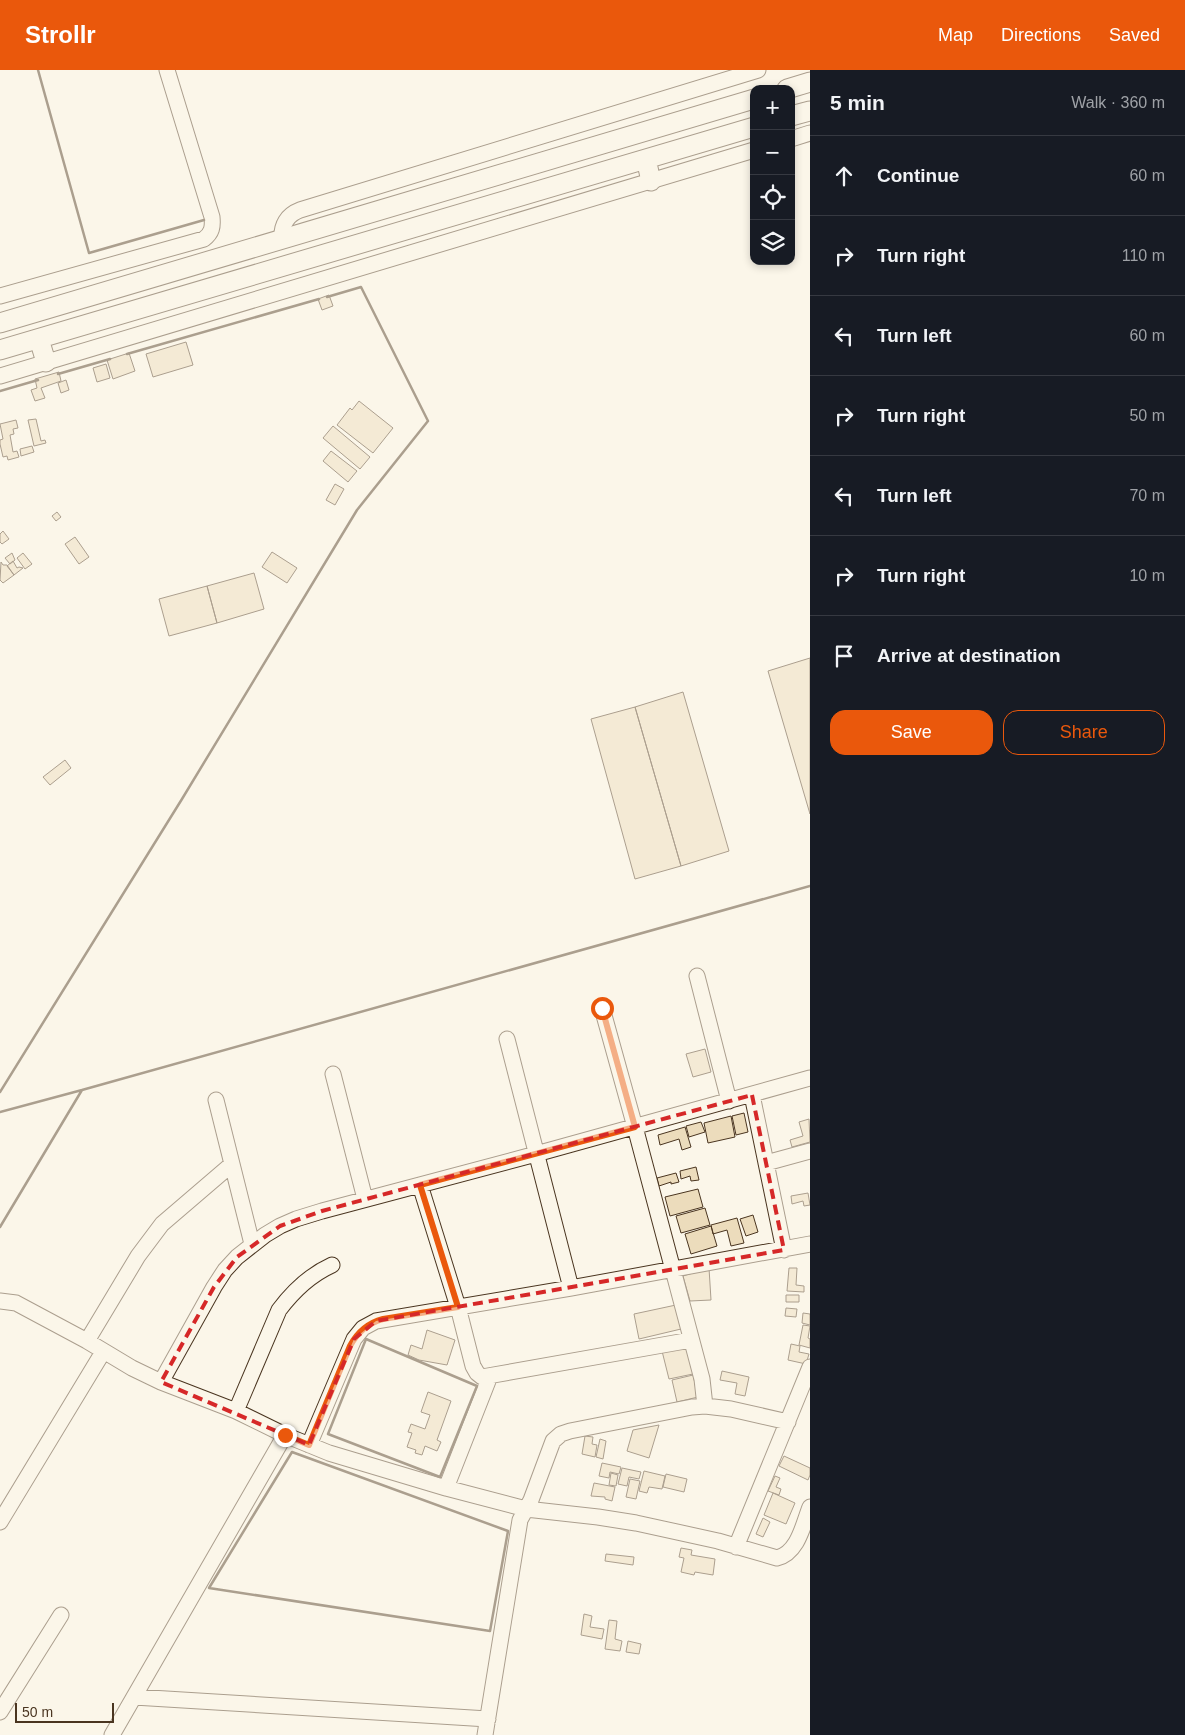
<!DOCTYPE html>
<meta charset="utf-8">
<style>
body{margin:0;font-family:Helvetica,sans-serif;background:#242831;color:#f1f3f6}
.controls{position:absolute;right:15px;top:15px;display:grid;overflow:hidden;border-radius:10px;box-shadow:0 2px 8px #0003}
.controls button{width:45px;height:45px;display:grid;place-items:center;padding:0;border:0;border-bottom:1px solid #363941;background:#171b24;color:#f1f3f6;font:25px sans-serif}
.scale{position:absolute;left:15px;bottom:12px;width:99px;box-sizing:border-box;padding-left:5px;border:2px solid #4a3520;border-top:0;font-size:14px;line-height:18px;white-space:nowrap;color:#4a3520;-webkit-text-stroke:4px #fbf6e9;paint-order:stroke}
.stop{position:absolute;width:15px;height:15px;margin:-11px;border:4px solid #ea580c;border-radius:50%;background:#fff}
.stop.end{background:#ea580c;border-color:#fff;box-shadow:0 1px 5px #0008}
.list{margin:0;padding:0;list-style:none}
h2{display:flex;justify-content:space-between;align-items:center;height:65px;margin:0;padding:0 20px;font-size:21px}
h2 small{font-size:16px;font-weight:400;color:#9ea1a6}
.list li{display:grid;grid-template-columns:32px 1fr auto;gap:15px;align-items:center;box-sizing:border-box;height:80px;padding:0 20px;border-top:1px solid #363941}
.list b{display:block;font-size:19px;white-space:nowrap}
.list em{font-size:16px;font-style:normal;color:#9ea1a6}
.actions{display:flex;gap:10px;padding:15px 20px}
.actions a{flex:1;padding:11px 0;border:1px solid #ea580c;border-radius:15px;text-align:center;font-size:18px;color:#ea580c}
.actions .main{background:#ea580c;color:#fff}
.icon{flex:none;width:28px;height:28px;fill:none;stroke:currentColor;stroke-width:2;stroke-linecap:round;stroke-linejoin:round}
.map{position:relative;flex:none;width:810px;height:1665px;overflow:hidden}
header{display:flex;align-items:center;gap:30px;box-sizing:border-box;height:70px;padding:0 25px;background:#ea580c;color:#fff}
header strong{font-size:24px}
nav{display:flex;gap:28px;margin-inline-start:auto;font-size:18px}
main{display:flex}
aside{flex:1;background:#171b24}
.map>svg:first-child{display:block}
.building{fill:#ecdcbc;stroke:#4a3520}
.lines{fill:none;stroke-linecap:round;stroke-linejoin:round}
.minor-casing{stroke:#4a3520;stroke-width:17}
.major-casing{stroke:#4a3520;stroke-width:21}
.minor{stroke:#fbf6e9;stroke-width:15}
.major{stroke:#fbf6e9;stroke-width:19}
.wall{stroke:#4a3520;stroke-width:2.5}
.route{stroke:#ea580c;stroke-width:6}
.marked{fill:none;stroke:#d62828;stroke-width:4;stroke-dasharray:10 6;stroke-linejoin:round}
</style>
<header>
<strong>Strollr</strong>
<nav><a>Map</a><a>Directions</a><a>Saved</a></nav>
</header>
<main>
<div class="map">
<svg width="810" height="1665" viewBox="0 0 810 1665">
<rect width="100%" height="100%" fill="#fbf6e9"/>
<!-- building -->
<path class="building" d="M329,225l4,11 -11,4 -4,-11z
M186,272l7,23 -40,12 -7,-23z
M129,283l6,18 -22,8 -6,-19z
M106,294l4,14 -13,4 -4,-14z
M59,302l2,9 -20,7 4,10 -10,3 -4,-11 6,-2 -2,-9z
M66,310l3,10 -8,3 -3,-10z
M359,331l34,27 -20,25 -36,-28 13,-17 2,2z
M36,349l5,22 4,-1 1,3 -12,3 -6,-26z
M16,350l2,8 -5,1 1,5 -4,1 3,17 4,-1 2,6 -11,3 -1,-4 -4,1 -3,-13v-4l3,-1 -3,-15z
M333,356l37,31 -10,12 -37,-31z
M32,376l2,6 -13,4 -1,-7z
M331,381l26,20 -9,11 -25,-21z
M335,414l9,5 -9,16 -9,-5z
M57,442l4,5 -5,4 -4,-5z
M3,461l6,8 -7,5 -2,-2v-8z
M75,467l14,20 -10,7 -14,-20z
M272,482l25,16 -10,15 -25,-16z
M12,483l3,7 -5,4 -5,-6z
M23,483l9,11 -7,5 -8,-11z
M13,491l4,7 2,-1 4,1 -9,7 -7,-9z
M1,492l2,3h4l7,10 -11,8 -3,-3z
M254,503l10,36 -47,14 -10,-37z
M207,516l10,37 -48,13 -10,-37z
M810,588v156l-42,-143z
M683,622l46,159 -48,15 -46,-159z
M635,637l46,159 -46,13 -44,-160z
M65,690l6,8 -21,17 -7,-8z
M705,979l6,23 -18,5 -7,-23z
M744,1043l4,19 -12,3 -4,-19z
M731,1046l4,21 -27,6 -4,-20z
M809,1049l1,23 -18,5 -2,-7 13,-4 -4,-14z
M701,1052l4,10 -16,5 -3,-11z
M685,1057l6,20 -9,3 -3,-11 -19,6 -2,-10z
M696,1097l3,13 -8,1 -1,-5 -9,3 -1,-8z
M676,1103l3,9 -8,2v-2l-12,4 -2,-8z
M698,1119l5,18 -33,9 -5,-19z
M808,1123l2,12 -6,1 -1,-5 -11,3 -1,-8z
M705,1138l5,17 -29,8 -5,-17z
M753,1145l5,17 -12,4 -6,-17z
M737,1148l7,25 -13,3 -4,-16 -14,4 -2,-9z
M711,1156l6,20 -26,8 -6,-20z
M709,1198l2,32 -21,1 -7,-25z
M789,1198h8l-1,17 8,1v6l-17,-1z
M786,1225h13v7h-13z
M676,1235l5,24 -42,10 -5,-25z
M786,1238l11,1 -1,8 -11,-1z
M803,1243l7,1v11l-8,-2z
M803,1255l7,1 -2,12 2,1v9l-11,-3z
M427,1260l28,10 -8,25 -28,-5 -11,-5 3,-10 11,4z
M791,1274l9,2 -1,6 10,2 -3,10 -18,-4z
M687,1276l6,28 -24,5 -7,-28z
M722,1301l27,6 -4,19 -10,-2 2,-11 -17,-3z
M693,1305l5,22 -21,5 -5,-22z
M428,1322l23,9 -14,39 4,2 -4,9 -12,-5 -3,9 -7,-2 1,-3 -9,-3 5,-14 -4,-1 3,-8 14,5 5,-14 -9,-3z
M659,1355l-10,33 -22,-7 6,-21z
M585,1366l8,1 -1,7 5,1 -2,12 -13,-3z
M600,1369l6,2 -3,18 -7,-2z
M784,1386l26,12v7l-2,5 -29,-14z
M602,1393l19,4 -2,7 -9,-2 -1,6 -10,-2z
M622,1398l19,4 -2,7 -10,-2 -2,9 -9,-2z
M644,1401l21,5 -3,13 -13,-2 -2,6 -8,-2z
M611,1403l7,2 -2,11 -7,-1z
M666,1404l21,5 -3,13 -21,-5z
M775,1406l5,2 -4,9 5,2 -2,6 -11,-4z
M630,1409l10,2 -4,18 -10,-2z
M594,1413l21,4 -3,14 -7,-2v-2l-14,-1z
M773,1423l22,10 -9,21 -22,-9z
M763,1448l7,4 -7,15 -7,-3z
M681,1478l11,2 -1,5 24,4 -2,16 -18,-3 -1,3 -13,-3 3,-14 -5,-1z
M606,1484l28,3 -1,8 -28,-4z
M584,1544l8,2 -2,11 14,2 -2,10 -21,-4z
M609,1550l8,1 -2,18 7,2 -2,10 -15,-2z
M628,1571l13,3 -2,10 -13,-2z"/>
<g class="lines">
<!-- minor casing -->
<g class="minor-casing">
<path id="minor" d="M791,69l19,-6
M282,169c-1,-14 5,-24 18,-29l458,-140
M0,226l204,-57c8,-6 9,-12 8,-22l-45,-147
M0,306l754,-226
M697,906l32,125
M602,938l33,119 67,252 3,27
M507,969l64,249
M333,1004l32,125
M752,1025l32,155
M216,1030l36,144
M766,1093l44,-12
M420,1115l38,122 15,59 4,7 5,4 209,-37
M0,1231l16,2 71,38 45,27 29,14 75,29 49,24 44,18 117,35 80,21 72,8 38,6 82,18 59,17c21,-5 26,-33 33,-51
M87,1271l51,-85 24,-32 70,-60
M161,1312l53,-95 11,-17 12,-13 28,-22 15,-9 16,-7 26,-8 214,-57 274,-76
M236,1341l43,-101c15,-20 31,-35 53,-45
M309,1375l45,-106 9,-11 13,-7 195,-33 239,-44
M446,1418l44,-112
M0,1452l103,-170
M736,1477l74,-180
M134,1627l354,22
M0,1642l61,-97
M112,1665l173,-300
M485,1665l35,-215 11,-20 22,-59 8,-7 9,-3 122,-24 13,-1 26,3 57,13"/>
</g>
<!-- major casing -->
<g class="major-casing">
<path id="major" d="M787,19l23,-7
M791,46l19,-5
M646,89l5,22
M0,253l754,-224
M39,269l7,23
M0,280l754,-223"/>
</g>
<!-- minor -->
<use href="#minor" class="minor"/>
<!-- major -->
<use href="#major" class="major"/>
<!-- wall -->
<path class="wall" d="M38,0l51,183 115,-33
M127,284l192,-55
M58,304l52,-15
M0,321l38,-11
M82,1020l728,-204
M0,1022l182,-293 175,-289 71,-89 -67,-134 -34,10
M0,1042l82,-22 -82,137
M366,1269l111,47 -37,91 -112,-43z
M292,1382l216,79 -18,100 -281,-43z"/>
</g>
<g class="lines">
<!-- route -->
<path class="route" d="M285,1365l24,10 41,-99c8,-15 18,-23 33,-27l75,-12 -38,-122 215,-58 -33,-119"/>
</g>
<!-- marked area -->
<path d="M0 0H810V1665H0ZM752,1025l32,155 -408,71 -22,18 -45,106 -148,-63 53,-95 23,-30 43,-31 42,-15z" fill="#fbf6e9" fill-opacity=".55" fill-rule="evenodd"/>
<path class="marked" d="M752,1025l32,155 -408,71 -22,18 -45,106 -148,-63 53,-95 23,-30 43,-31 42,-15z"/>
</svg>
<div class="controls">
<button>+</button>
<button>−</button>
<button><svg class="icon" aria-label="locate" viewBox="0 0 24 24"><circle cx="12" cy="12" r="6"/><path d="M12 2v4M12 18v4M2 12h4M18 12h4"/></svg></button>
<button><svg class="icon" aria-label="layers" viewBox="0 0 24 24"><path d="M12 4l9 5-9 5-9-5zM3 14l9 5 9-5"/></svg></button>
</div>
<div class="scale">50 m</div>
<div class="stop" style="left:602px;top:938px"></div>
<div class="stop end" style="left:285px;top:1365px"></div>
</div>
<aside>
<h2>5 min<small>Walk · 360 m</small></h2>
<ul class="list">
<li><svg class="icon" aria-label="ahead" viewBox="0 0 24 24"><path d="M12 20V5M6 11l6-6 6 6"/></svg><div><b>Continue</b></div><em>60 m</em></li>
<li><svg class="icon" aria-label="right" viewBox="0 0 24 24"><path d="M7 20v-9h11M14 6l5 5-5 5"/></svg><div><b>Turn right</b></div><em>110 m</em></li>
<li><svg class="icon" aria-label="left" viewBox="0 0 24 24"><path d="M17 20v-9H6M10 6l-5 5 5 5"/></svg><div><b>Turn left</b></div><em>60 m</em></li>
<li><svg class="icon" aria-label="right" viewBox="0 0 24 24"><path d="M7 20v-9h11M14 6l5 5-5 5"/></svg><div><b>Turn right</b></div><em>50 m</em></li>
<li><svg class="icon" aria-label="left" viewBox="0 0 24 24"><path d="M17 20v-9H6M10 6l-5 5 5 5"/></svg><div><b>Turn left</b></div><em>70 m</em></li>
<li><svg class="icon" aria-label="right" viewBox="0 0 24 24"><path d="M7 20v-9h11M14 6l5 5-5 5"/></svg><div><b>Turn right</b></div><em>10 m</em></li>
<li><svg class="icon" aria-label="arrive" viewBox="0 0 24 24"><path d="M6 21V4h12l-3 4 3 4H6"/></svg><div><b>Arrive at destination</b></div></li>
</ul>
<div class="actions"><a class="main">Save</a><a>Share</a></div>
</aside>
</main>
